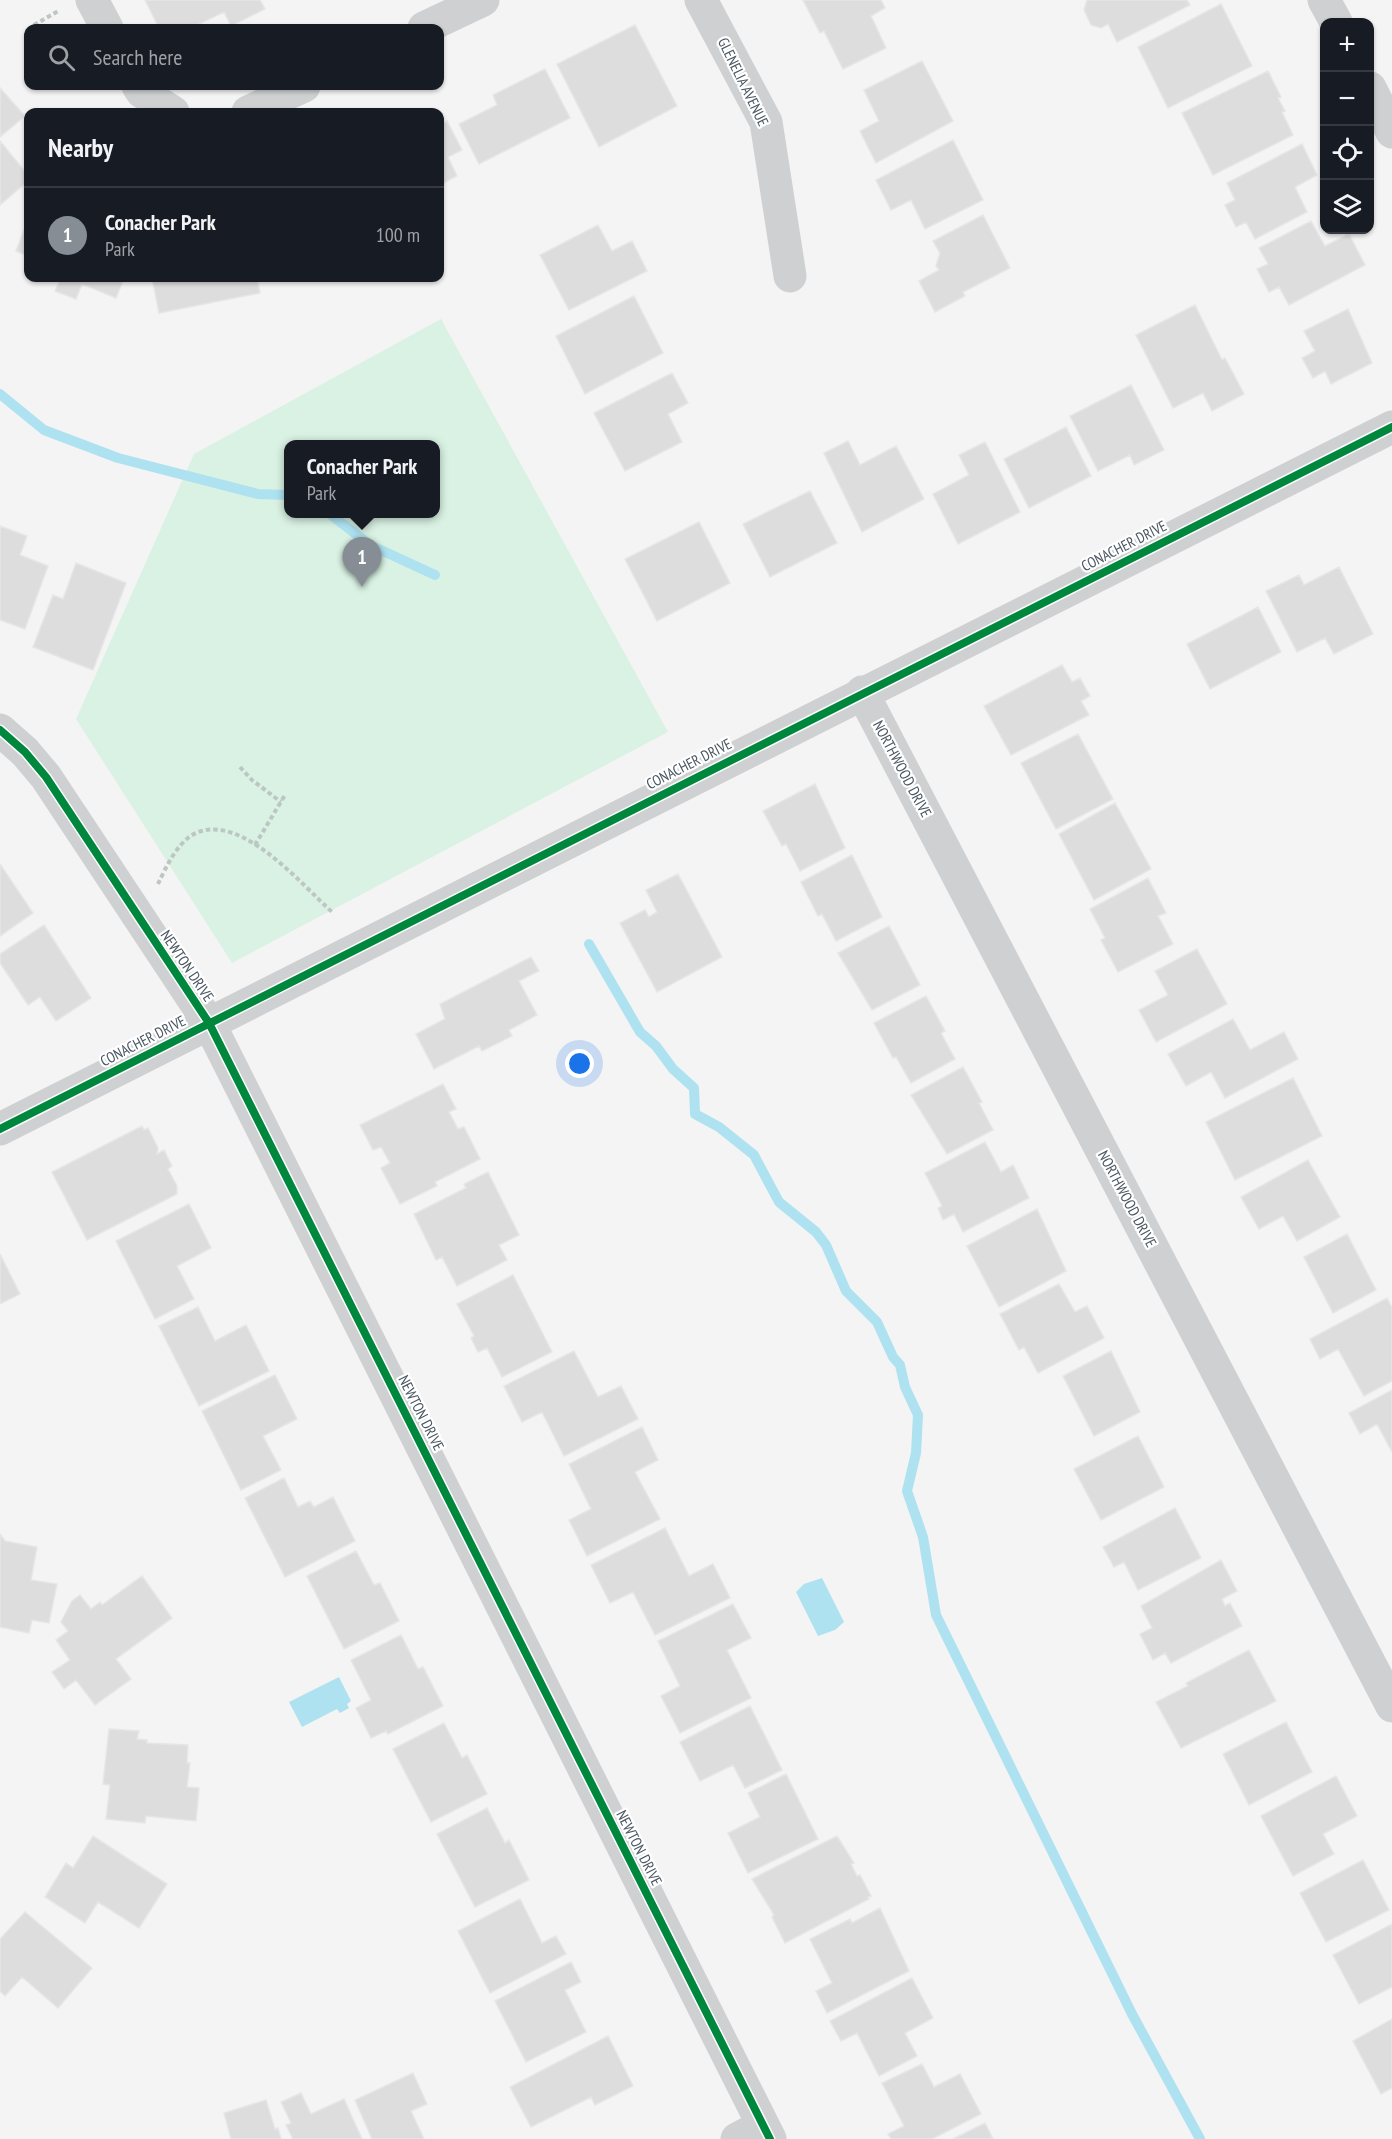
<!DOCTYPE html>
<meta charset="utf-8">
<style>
body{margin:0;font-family:"PT Sans Narrow",sans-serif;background:#242831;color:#f1f3f6}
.controls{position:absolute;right:18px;top:18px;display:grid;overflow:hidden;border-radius:12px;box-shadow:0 2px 4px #0004}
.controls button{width:54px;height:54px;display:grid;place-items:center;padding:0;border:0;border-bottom:2px solid #363941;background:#171b24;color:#f1f3f6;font:30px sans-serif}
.you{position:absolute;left:580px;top:1064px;width:21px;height:21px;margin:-15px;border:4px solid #fff;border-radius:50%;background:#1a73e8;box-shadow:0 0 0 9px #1a73e833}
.badge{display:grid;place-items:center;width:39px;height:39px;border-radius:50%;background:#868d94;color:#fff;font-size:20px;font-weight:700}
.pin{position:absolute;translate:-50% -50px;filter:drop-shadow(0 2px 3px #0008)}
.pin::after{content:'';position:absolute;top:32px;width:21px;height:18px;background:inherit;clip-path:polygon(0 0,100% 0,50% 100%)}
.popup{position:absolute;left:284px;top:440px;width:156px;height:78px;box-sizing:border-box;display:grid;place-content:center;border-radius:12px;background:#171b24;filter:drop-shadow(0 2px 4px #0005);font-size:20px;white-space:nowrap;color:#9ea1a6}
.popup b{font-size:22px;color:#f1f3f6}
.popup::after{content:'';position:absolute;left:50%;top:100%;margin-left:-12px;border:12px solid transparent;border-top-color:#171b24}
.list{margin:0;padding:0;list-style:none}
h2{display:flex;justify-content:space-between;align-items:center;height:78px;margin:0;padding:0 24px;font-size:26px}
h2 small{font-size:20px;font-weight:400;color:#9ea1a6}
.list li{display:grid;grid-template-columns:39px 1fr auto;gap:18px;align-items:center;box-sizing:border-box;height:96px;padding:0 24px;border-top:2px solid #363941}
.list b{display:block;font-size:22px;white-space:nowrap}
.list p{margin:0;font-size:20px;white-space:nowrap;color:#9ea1a6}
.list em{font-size:20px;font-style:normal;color:#9ea1a6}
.icon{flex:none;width:33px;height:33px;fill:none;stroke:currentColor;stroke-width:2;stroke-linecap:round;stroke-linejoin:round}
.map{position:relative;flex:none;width:1392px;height:2139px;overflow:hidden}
.search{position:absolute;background:#171b24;box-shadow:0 2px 4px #0004;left:24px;top:24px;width:420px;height:66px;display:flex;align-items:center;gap:15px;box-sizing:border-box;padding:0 21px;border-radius:12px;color:#9ea1a6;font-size:22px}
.panel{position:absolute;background:#171b24;box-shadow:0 2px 4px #0004;left:24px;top:108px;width:420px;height:174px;border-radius:12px}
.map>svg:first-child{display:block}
.green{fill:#d9f2e3;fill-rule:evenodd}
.water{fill:#aee2f0}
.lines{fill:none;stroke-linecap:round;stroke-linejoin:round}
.stream{stroke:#aee2f0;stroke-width:10}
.building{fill:#ddddde;stroke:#e5e6e7;stroke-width:1.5}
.path{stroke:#bcc7c4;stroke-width:4;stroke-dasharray:4.5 3;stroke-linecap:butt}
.minor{stroke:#ced0d2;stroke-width:33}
.cycleway-casing{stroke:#fff;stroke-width:11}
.cycleway{stroke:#00873e;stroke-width:8}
.labels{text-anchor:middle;stroke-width:4.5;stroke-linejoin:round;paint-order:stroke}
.street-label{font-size:15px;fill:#4a5661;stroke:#fff}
</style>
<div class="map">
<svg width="1392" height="2139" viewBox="0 0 1392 2139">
<rect width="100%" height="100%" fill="#f4f4f4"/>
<!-- green -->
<path class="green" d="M441,319l227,413 -436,231 -156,-244 118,-265zM288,444h148v70h-148z"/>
<!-- water -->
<path class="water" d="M822,1578l22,44 -9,8 -17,6 -22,-44 8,-8z
M339,1677l12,24 -4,3 2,4 -9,5 -3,-4 -35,18 -13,-25z"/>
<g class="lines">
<!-- stream -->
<path class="stream" d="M0,394l44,36 74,28 140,36 30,1
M330,514l40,31 65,30
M589,944l51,88 16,14 17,23 21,19 1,26 24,13 35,28 25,47 37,30 10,13 20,46 31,31 16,35 7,8 5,22 13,28 -2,38 -9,38 16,46 13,78 196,399 68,125"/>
</g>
<!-- building -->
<path class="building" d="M145,0h115l5,9 -34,17 -7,-14 -33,16h-32z
M803,0h78l4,8 -14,8 15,32 -43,21 -19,-38 -4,2z
M1187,0l3,5 -73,37 -9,-18 -7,4 -10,-3 -7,-15 3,-10z
M1221,4l31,62 -84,42 -30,-61z
M635,25l42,81 -78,41 -42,-83z
M922,61l31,60 -77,42 -16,-32 19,-10 -15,-31z
M545,69l25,49 -91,46 -20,-40 38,-19 -4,-10z
M1268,71l13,26 -3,1 7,13 -3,1 11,23 -80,40 -31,-62z
M0,88l25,28 -25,21z
M447,121l15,29 -14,7 9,19 -17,9v-60z
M953,140l30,60 -58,29 -14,-29 -20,10 -15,-30z
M0,141l28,34v6l-28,24z
M1302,144l15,31 -22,12 12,25 -52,27 -9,-17 -10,5 -11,-22 10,-5 -8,-17z
M983,215l27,53 -47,24 2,4 -30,16 -16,-31 20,-11 -3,-4 4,-13 -7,-12z
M28,219v37l-12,-5z
M1311,221l14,25 24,-12 16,31 -76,40 -10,-18 -10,5 -12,-23 11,-5 -9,-16z
M598,225l14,26 20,-10 15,30 -78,39 -29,-55z
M61,278h63l-8,20 -34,-14 -6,15 -21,-8z
M152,278h105l3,15 -101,20z
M634,296l29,57 -78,41 -29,-58z
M1195,305l27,55 3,-2 19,36 -32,17 -9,-18 -30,15 -37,-73z
M1348,309l24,54 -41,21 -6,-13 -12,7 -11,-20 13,-7 -11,-20z
M672,373l16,30 -20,11 14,28 -57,29 -31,-58z
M1131,385l33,65 -30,15 -4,-10 -32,16 -28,-55z
M1066,427l25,49 -62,32 -25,-49z
M848,441l12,24 36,-19 28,53 -62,33 -38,-79z
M985,442l35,70 -62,32 -25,-50 36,-19 -10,-20z
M810,491l27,52 -67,34 -27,-53z
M699,522l31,61 -73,38 -32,-62z
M0,526l27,10 -7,19 28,11 -23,63 -25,-9z
M76,563l50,20 -33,87 -60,-23 20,-52 10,4z
M1339,567l34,67 -39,20 -9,-16 -28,14 -31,-61 33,-16 5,10z
M1258,607l23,45 -71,37 -23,-45z
M1062,665l10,17 8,-4 10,18 -9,5 8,14 -78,40 -27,-49z
M1078,734l35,65 -57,30 -35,-66z
M815,784l30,64 -45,23 -14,-27 -4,2 -19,-35z
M1115,803l36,66 -57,31 -35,-66z
M852,855l30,62 -46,24 -14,-27 -4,2 -17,-34z
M0,864l33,49 -33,23z
M678,874l44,83 -65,35 -37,-69 25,-13 4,7 8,-5 -11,-22z
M1148,878l18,35 -8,3 15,28 -55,28 -17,-32 4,-2 -15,-29z
M44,925l47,73 -35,23 -16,-24 -12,8 -28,-42v-9z
M889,926l31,59 -48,25 -34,-57z
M1197,949l30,55 -71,38 -17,-32 29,-15 -13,-24z
M531,957l8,14 -20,10 18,34 -28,15 3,6 -30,15 -3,-5 -45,23 -18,-35 29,-15 -5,-15z
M926,996l19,35 -4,2 14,26 -44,24 -15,-26 -3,1 -19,-35z
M1233,1019l17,31 34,-18 14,27 -73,39 -14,-26 -25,14 -18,-32z
M963,1067l19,35 -3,1 14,27 -46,24 -36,-59z
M1293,1078l29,58 -87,44 -29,-58z
M443,1084l13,25 -7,3 9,17 6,-2 16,32 -45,23 2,4 -37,18 -19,-36 9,-5 -9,-16 -8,3 -13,-25z
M142,1126l2,4 4,-2 10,20 -1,6 7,-4 8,16 -4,3 9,17v8l-90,46 -35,-68z
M985,1142l16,30 12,-7 16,33 -66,34 -9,-18 -11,6 -5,-12 4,-2 -17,-33z
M1308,1160l32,57 -43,24 -14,-25 -24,13 -18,-32z
M488,1172l31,63 -20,10 8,15 -50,26 -15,-29 -6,3 -22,-46 52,-26 -2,-4z
M189,1204l22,44 -34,18 17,33 -39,20 -39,-78z
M1037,1209l29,62 -67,36 -32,-61z
M1347,1234l29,56 -43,23 -29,-56z
M0,1254l20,40 -20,10z
M513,1275l39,77 -50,25 -15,-29 -9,4 -7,-14 3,-2 -17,-32z
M1059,1284l16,28 12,-6 17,32 -66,35 -14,-26 -5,3 -19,-36z
M1387,1298l5,10v73l-28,15 -26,-47 -18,10 -10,-20z
M198,1307l17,34 31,-16 23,46 -70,35 -40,-80z
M574,1351l24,46 23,-11 17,33 -74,37 -22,-44 -20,10 -18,-36z
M1111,1351l29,61 -46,24 -31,-60z
M275,1375l22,44 -34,17 18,34 -40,20 -39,-79z
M1392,1390v62l-15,-28 -17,10 -11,-21z
M642,1427l16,33 -23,12 25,47 -73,37 -18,-36 22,-11 -22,-45z
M1138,1436l26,51 -63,33 -27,-51z
M284,1478l14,29 12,-6 4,6 19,-10 22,44 -70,36 -40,-79z
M1175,1508l26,50 -63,32 -14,-28 -10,5 -11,-20z
M665,1528l24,48 24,-12 17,34 -75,37 -22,-43 -23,11 -19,-38z
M0,1534l5,7 32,6 -6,33 26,4 -8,39 -17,-3 -3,13 -29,-6z
M356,1551l18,34 6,-2 19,38 -55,28 -37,-73z
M1221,1560l16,31 -15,8 3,7 5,-3 12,23 -71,37 -6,-10 -12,7 -13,-26 12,-6 -11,-22z
M142,1576l30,42 -56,41 15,20 -36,26 -19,-25 -12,9 -12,-17 18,-12 -14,-20 12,-9 -7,-9 11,-21 8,-6 11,14 9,-7 2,3z
M733,1604l18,34 -24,12 24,48 -71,35 -19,-37 19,-10 -22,-45z
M401,1635l17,34 5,-2 20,39 -55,28 -2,-3 -15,7 -15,-30 15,-8 -20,-40z
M1249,1650l27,51 -95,47 -25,-46 32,-16 -2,-3z
M750,1706l32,64 -37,18 -12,-23 -33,16 -20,-39z
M1286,1722l26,50 -63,33 -26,-51z
M444,1723l18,35 5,-3 20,39 -56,28 -38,-73z
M109,1729l30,2 -2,8 10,1v3l41,2 -1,18h3l-3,24 12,1 -3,33 -50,-5 -1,7 -39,-4 4,-34 -7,-1z
M786,1774l32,65 -70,34 -20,-40 32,-16 -12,-24z
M1336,1776l21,40 -34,18 11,20 -41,22 -32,-60z
M487,1808l18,35 4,-3 20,40 -54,27 -38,-73z
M93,1836l74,48 -28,44 -41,-26 -13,21 -40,-26 21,-34 7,5z
M837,1836l17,27 -3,1 6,12 3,-1 11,21 -3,1 1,2 -84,44 -13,-26 2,-2 -22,-36z
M1363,1860l26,50 -63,32 -26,-49z
M520,1899l22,44 14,-7 10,18 -76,39 -32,-62z
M880,1908l29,63 -82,42 -11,-22 16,-8 -22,-44 40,-20 2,4z
M25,1912l67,56 -34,40 -36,-31 -17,19 -5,-5v-52z
M1392,1924v63l-33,17 -26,-49z
M571,1962l10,20 -16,8 21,42 -60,30 -31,-61z
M912,1978l21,40 -28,15 12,23 -38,20 -22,-43 -16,8 -11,-20z
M1392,2019v69l-11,6 -28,-53z
M608,2036l25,50 -38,19 -4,-8 -60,30 -21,-40z
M922,2064l12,23 26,-13 21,40 -49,25h-41l-3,-5 16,-8 -22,-43z
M413,2073l14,31 -16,7 13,28h-52l-17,-39z
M301,2093l10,21 33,-15 18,40h-69l-7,-14 5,-2 -10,-21z
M266,2100l9,29 3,-1 3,11h-50l-7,-26z
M985,2123l8,16h-40z"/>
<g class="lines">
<!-- path -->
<path class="path" d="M34,25l26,-15
M240,767l12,13 29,22
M255,845l30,-50
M158,884c8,-17 20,-43 38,-51 46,-20 105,51 136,79"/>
<!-- minor -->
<path class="minor" d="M92,0l15,28
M701,0l65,122 24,154
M1324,0l12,22
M424,28l59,-28
M138,86l4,6 31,20
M1370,88l22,44
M248,112l56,-26
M862,692l530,1014
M0,730l25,22 21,25 163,246 561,1116
M0,1129l1392,-702
M737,2139l26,-14"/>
<!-- cycleway casing -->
<g class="cycleway-casing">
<path id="cycleway" d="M0,730l25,22 21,25 163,246 561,1116
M0,1129l1392,-702"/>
</g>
<!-- cycleway -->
<use href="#cycleway" class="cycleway"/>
</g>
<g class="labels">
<!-- street labels -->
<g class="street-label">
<text transform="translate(743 82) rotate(64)" y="5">GLENELIA AVENUE</text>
<text transform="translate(1124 546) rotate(-27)" y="5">CONACHER DRIVE</text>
<text transform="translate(689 764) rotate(-27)" y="5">CONACHER DRIVE</text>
<text transform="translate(902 769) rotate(62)" y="5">NORTHWOOD DRIVE</text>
<text transform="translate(187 966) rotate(56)" y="5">NEWTON DRIVE</text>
<text transform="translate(143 1041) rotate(-27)" y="5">CONACHER DRIVE</text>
<text transform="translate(1127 1199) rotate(62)" y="5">NORTHWOOD DRIVE</text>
<text transform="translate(421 1413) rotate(63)" y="5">NEWTON DRIVE</text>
<text transform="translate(639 1848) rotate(63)" y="5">NEWTON DRIVE</text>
</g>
</g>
</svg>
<div class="controls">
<button>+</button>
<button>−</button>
<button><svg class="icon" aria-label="locate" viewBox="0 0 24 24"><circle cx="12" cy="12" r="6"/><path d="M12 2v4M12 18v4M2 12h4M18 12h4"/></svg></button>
<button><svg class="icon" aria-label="layers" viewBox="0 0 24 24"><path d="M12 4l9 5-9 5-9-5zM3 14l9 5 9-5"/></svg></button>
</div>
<div class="you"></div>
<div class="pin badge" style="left:362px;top:587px">1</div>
<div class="popup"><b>Conacher Park</b>Park</div>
<div class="search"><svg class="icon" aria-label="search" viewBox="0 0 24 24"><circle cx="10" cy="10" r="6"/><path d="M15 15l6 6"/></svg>Search here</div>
<section class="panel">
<h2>Nearby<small></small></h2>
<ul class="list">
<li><span class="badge">1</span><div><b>Conacher Park</b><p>Park</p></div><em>100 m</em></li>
</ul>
</section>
</div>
